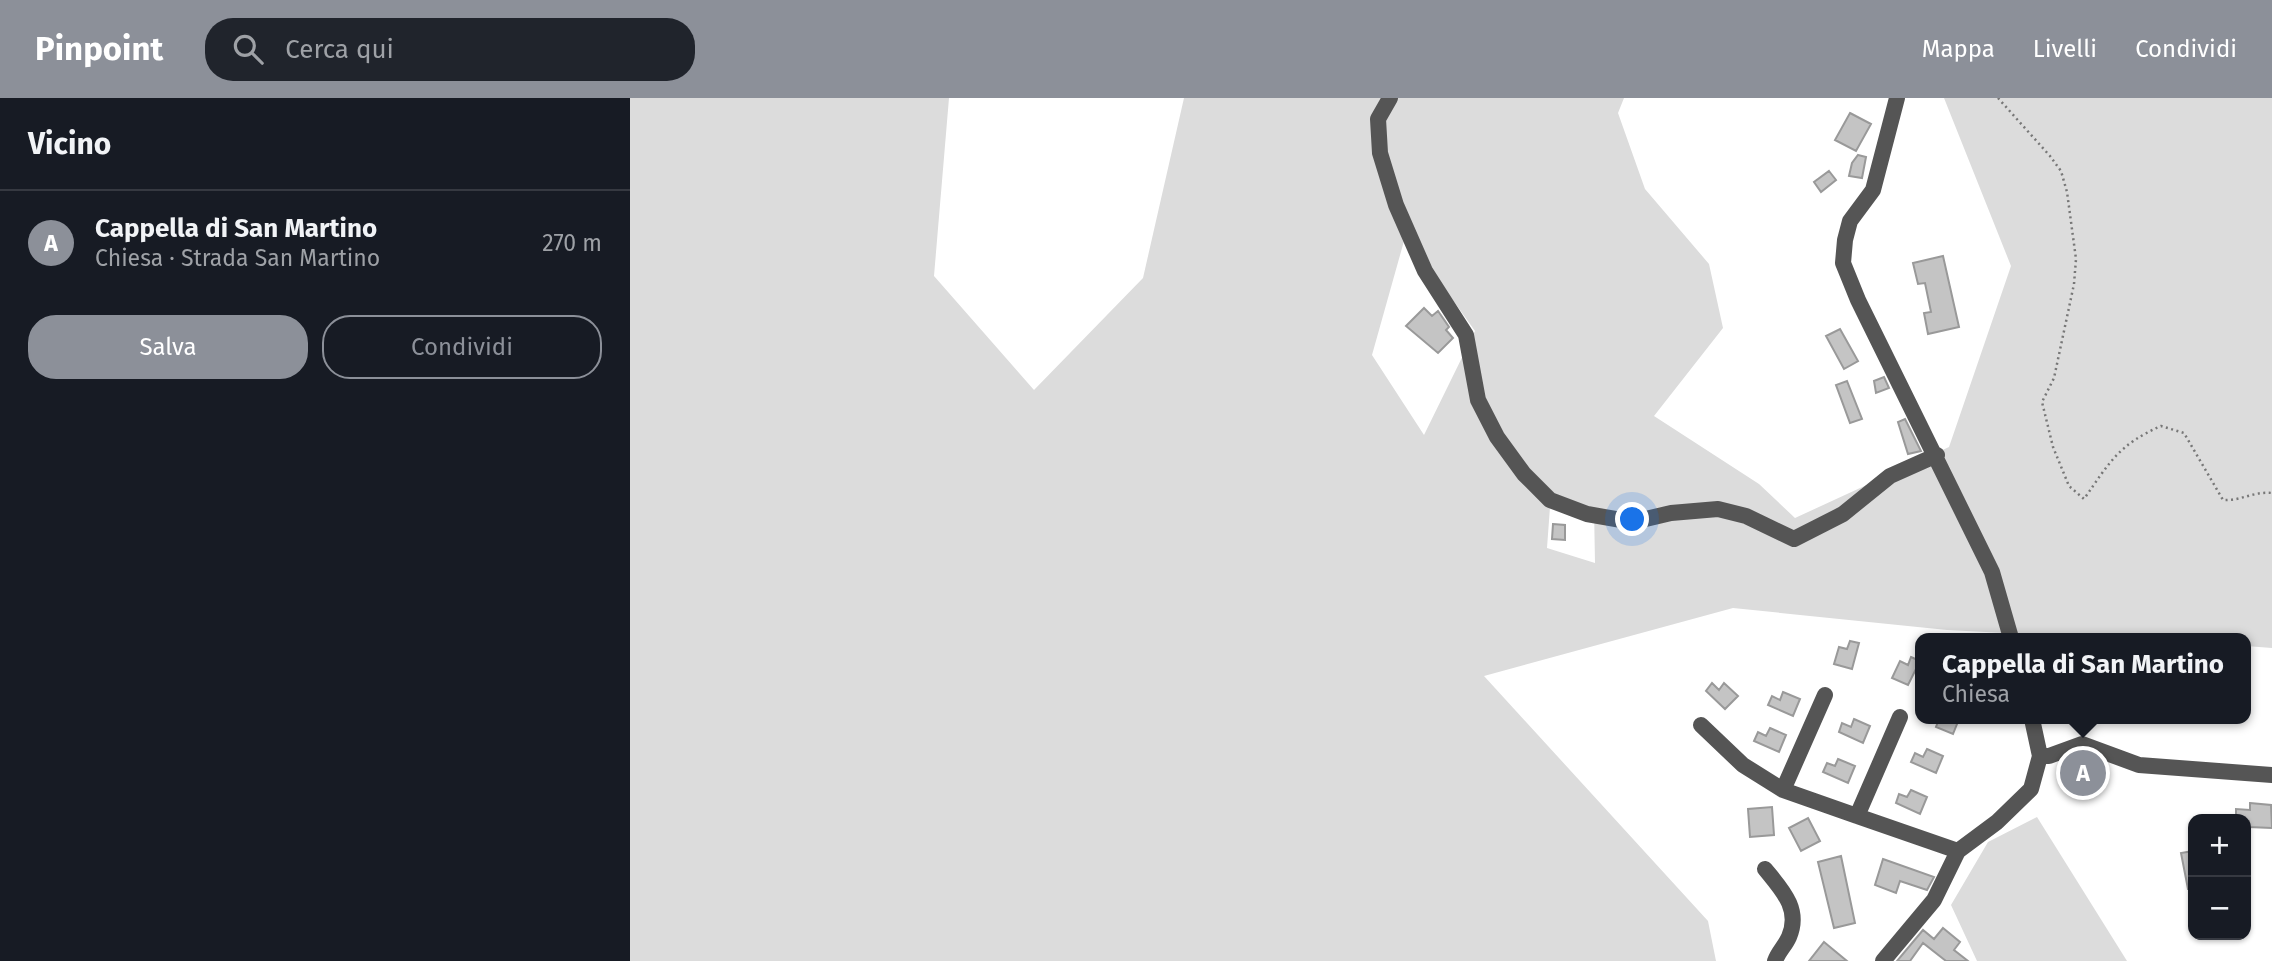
<!DOCTYPE html>
<html lang="it">
<meta charset="utf-8">
<style>
body{margin:0;font-family:"Fira Sans",sans-serif;background:#20242c;color:#f1f3f6}
.controls{position:absolute;right:21px;bottom:21px;display:grid;overflow:hidden;border-radius:14px;box-shadow:0 2px 5px #0004}
.controls button{width:63px;height:63px;display:grid;place-items:center;padding:0;border:0;border-bottom:2px solid #363941;background:#171b24;color:#f1f3f6;font:35px sans-serif}
.you{position:absolute;left:1003px;top:422px;width:24px;height:24px;margin:-18px;border:5px solid #fff;border-radius:50%;background:#1a73e8;box-shadow:0 0 0 10px #1a73e833}
.badge{display:grid;place-items:center;width:46px;height:46px;border-radius:50%;background:#8c9099;color:#fff;font-size:23px;font-weight:700}
.pin{position:absolute;translate:-50% -50%;border:4px solid #fff;box-shadow:0 2px 7px #0006}
.popup{position:absolute;left:1285px;top:535px;width:336px;height:91px;box-sizing:border-box;display:grid;place-content:center;border-radius:14px;background:#171b24;filter:drop-shadow(0 2px 5px #0005);font-size:23px;white-space:nowrap;color:#9ea1a6}
.popup b{font-size:26px;color:#f1f3f6}
.popup::after{content:'';position:absolute;left:50%;top:100%;margin-left:-14px;border:14px solid transparent;border-top-color:#171b24}
.list{margin:0;padding:0;list-style:none}
h2{display:flex;justify-content:space-between;align-items:center;height:91px;margin:0;padding:0 28px;font-size:30px}
h2 small{font-size:23px;font-weight:400;color:#9ea1a6}
.list li{display:grid;grid-template-columns:46px 1fr auto;gap:21px;align-items:center;box-sizing:border-box;height:105px;padding:0 28px;border-top:2px solid #363941}
.list b{display:block;font-size:26px;white-space:nowrap}
.list p{margin:0;font-size:23px;white-space:nowrap;color:#9ea1a6}
.list em{font-size:23px;font-style:normal;color:#9ea1a6}
.actions{display:flex;gap:14px;padding:21px 28px}
.actions a{flex:1;padding:16px 0;border:2px solid #8c9099;border-radius:28px;text-align:center;font-size:24px;color:#8c9099}
.actions .main{background:#8c9099;color:#fff}
.icon{flex:none;width:38px;height:38px;fill:none;stroke:currentColor;stroke-width:2;stroke-linecap:round;stroke-linejoin:round}
.map{position:relative;flex:none;width:1642px;height:863px;overflow:hidden}
header{display:flex;align-items:center;gap:42px;box-sizing:border-box;height:98px;padding:0 35px;background:#8c9099;color:#fff}
header strong{font-size:33px}
nav{display:flex;gap:38px;margin-inline-start:auto;font-size:24px}
.search{width:490px;height:63px;background:#20242c;display:flex;align-items:center;gap:18px;box-sizing:border-box;padding:0 24px;border-radius:28px;color:#9ea1a6;font-size:26px}
main{display:flex}
aside{flex:1;background:#171b24}
.map>svg:first-child{display:block}
.green{fill:#dcdcdc;fill-rule:evenodd}
.building{fill:#c4c4c4;stroke:#999;stroke-width:2}
.lines{fill:none;stroke-linecap:round;stroke-linejoin:round}
.path{stroke:#777;stroke-width:2.5;stroke-dasharray:2 3.5;stroke-linecap:butt}
.minor{stroke:#555;stroke-width:16}
</style>
<header>
<strong>Pinpoint</strong>
<div class="search"><svg class="icon" aria-label="search" viewBox="0 0 24 24"><circle cx="10" cy="10" r="6"/><path d="M15 15l6 6"/></svg>Cerca qui</div>
<nav><a>Mappa</a><a>Livelli</a><a>Condividi</a></nav>
</header>
<main>
<aside>
<h2>Vicino<small></small></h2>
<ul class="list">
<li><span class="badge">A</span><div><b>Cappella di San Martino</b><p>Chiesa · Strada San Martino</p></div><em>270 m</em></li>
</ul>
<div class="actions"><a class="main">Salva</a><a>Condividi</a></div>
</aside>
<div class="map">
<svg width="1642" height="863" viewBox="0 0 1642 863">
<rect width="100%" height="100%" fill="#fff"/>
<!-- green -->
<path class="green" d="M0,0h319l-15,178 100,114 109,-112 41,-180h440l-6,15 27,76 64,75 14,64 -69,88 105,68 36,34 154,-71 62,-181 -67,-168h328v550l-26,-2v-8h-147l-152,-8 -214,-22 -249,68 224,245 8,40h-1086zM774,143l26,27 45,63 -51,104 -52,-80zM920,409l44,1 1,55 -48,-15z
M1407,719l90,144h-150l-26,-56 37,-63z"/>
<!-- building -->
<path class="building" d="M1220,15l21,11 -15,27 -21,-11z
M1228,57l8,2 -4,21 -13,-2 3,-13z
M1199,73l7,9 -15,12 -7,-10z
M1313,158l16,71 -31,7 -4,-21 7,-1 -6,-29 -7,1 -5,-21z
M794,210l8,8 6,-5 11,16 -3,3 7,8 -15,15 -32,-27z
M1210,231l18,32 -14,8 -18,-33z
M1254,279l5,11 -13,5 -2,-12z
M1217,283l15,38 -12,4 -14,-38z
M1275,321l16,32 -13,3 -10,-32z
M923,426l12,1v15l-13,-1z
M1220,543l9,2 -7,26 -18,-5 5,-17 8,2z
M1281,559l9,4 -12,24 -16,-7 8,-17 8,4z
M1082,585l7,7 5,-7 14,13 -13,13 -19,-18z
M1153,594l17,7 -7,17 -25,-11 4,-9 8,4z
M1224,621l16,7 -7,17 -24,-11 3,-9 9,4z
M1309,621h20l-6,15 -17,-7z
M1140,630l16,7 -7,17 -25,-11 4,-9 8,4z
M1297,651l16,7 -7,17 -25,-11 4,-9 8,4z
M1452,657l23,17 -18,23 -26,-21 14,-16z
M1208,661l17,7 -7,17 -25,-11 4,-9 8,3z
M1281,692l16,7 -7,17 -24,-11 3,-9 8,3z
M1620,705l21,2 1,23 -23,-1v-6l-13,-2v-10l14,1z
M1142,709l2,28 -24,2 -2,-28z
M1178,720l12,23 -19,10 -12,-23z
M1563,753v38h-5l-7,-36z
M1211,758l14,67 -21,5 -16,-66z
M1253,761l51,18 -7,13 -27,-9 -4,12 -21,-8z
M1313,830l17,14 -6,8 14,11h-22l-23,-18 -13,18h-13l26,-31 11,9z
M1194,844l23,19h-38z"/>
<g class="lines">
<!-- path -->
<path class="path" d="M1368,0l52,58 11,15 6,21 9,67 -2,25 -20,94 -12,24 11,45 16,39 15,13c26,-37 34,-54 77,-73l23,7 39,67c18,1 31,-9 49,-7"/>
<!-- minor -->
<path class="minor" d="M760,0l-12,21 2,34 16,52 29,66 41,64 12,65 19,37 27,37 26,26 37,14 46,8 38,-9 47,-4 28,7 48,23 49,-25 47,-38 47,-21
M1267,0l-24,92 -23,31 -5,19 -2,23 15,37 134,272 19,66
M1270,619l-43,99 101,35
M1071,627l42,40 40,25 74,26
M1410,658h9l33,-12 57,21 133,10
M1153,692l42,-95
M1135,771c17,21 36,40 24,68 -4,9 -11,15 -14,24
M1253,863l51,-61 24,-49 39,-29 34,-33 9,-33 -8,-37"/>
</g>
</svg>
<div class="controls">
<button>+</button>
<button>−</button>
</div>
<div class="you"></div>
<div class="pin badge" style="left:1453px;top:675px">A</div>
<div class="popup"><b>Cappella di San Martino</b>Chiesa</div>
</div>
</main>
